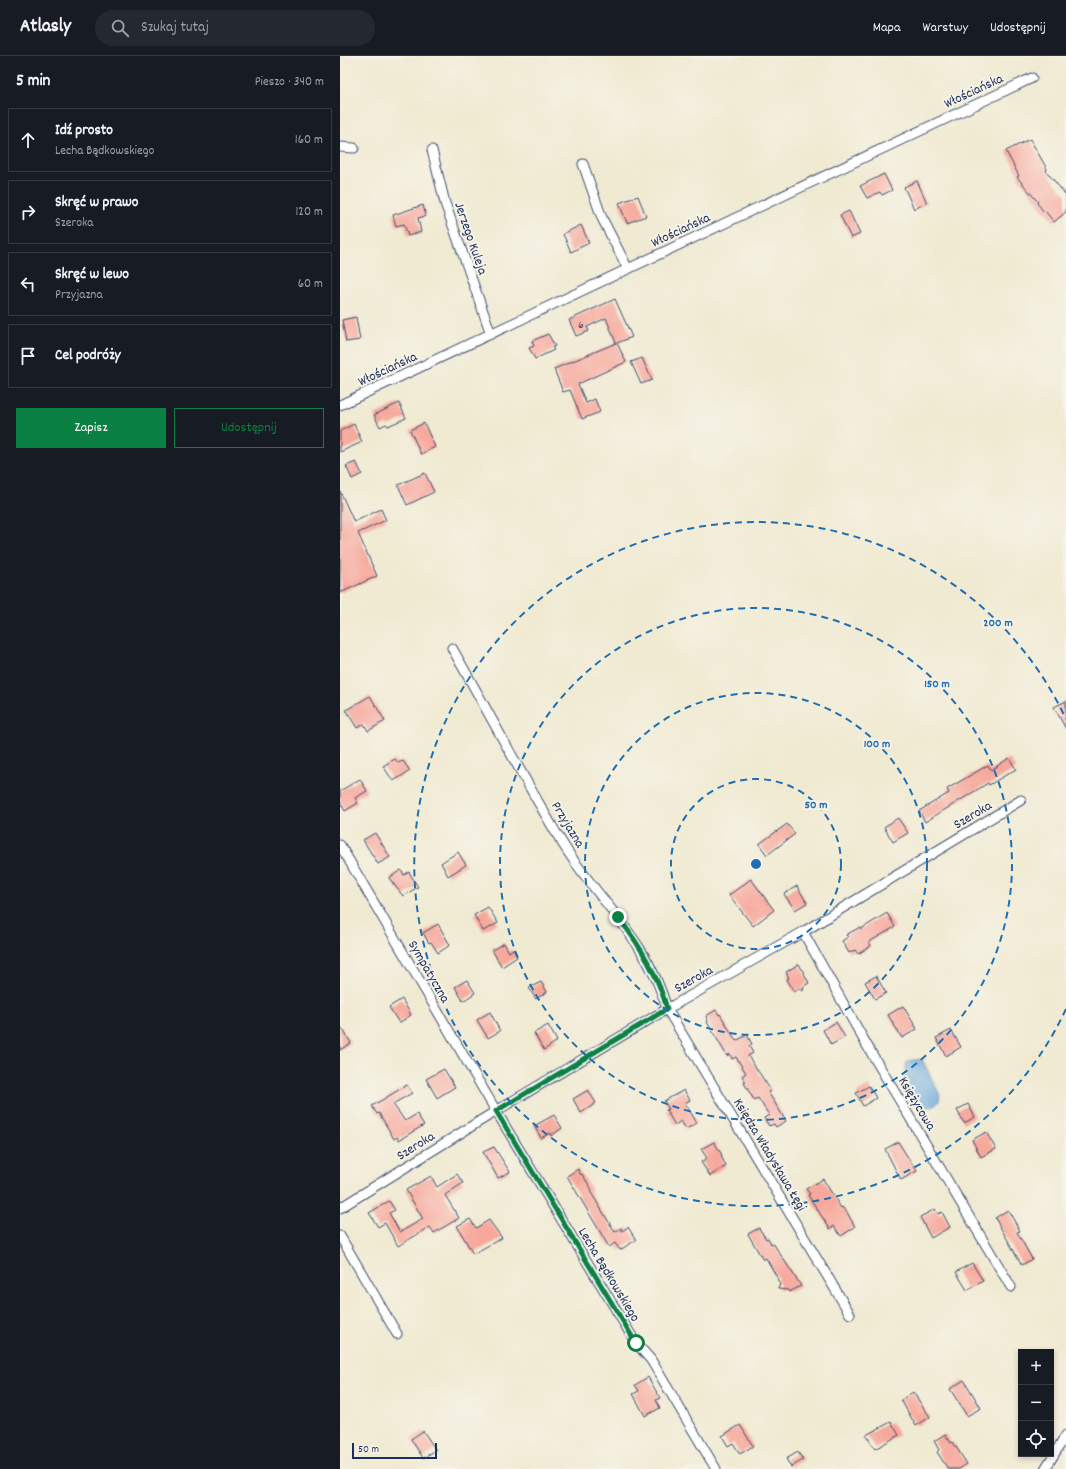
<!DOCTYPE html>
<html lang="pl">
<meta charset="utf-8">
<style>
body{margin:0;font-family:Dekko,sans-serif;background:#242831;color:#f1f3f6}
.controls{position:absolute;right:12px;bottom:12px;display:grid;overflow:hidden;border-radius:0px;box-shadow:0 2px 6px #0003}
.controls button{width:36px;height:36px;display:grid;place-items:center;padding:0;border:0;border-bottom:1px solid #363941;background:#171b24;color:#f1f3f6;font:20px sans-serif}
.scale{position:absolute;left:12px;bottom:10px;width:85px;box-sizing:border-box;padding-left:4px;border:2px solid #1b2f5e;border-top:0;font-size:11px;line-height:14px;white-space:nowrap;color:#1b2f5e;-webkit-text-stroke:3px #f7f3e8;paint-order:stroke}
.stop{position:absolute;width:12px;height:12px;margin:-9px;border:3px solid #0b8043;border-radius:50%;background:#fff}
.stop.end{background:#0b8043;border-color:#fff;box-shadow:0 1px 4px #0008}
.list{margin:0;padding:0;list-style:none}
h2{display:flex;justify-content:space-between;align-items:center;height:52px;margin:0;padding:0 16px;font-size:17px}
h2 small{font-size:13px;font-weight:400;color:#9ea1a6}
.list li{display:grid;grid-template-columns:26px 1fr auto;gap:12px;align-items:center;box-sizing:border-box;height:64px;margin:0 8px 8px;padding:0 8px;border:1px solid #363941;border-radius:0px}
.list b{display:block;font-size:15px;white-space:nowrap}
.list p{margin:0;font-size:13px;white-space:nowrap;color:#9ea1a6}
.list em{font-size:13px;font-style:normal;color:#9ea1a6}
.actions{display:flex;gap:8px;padding:12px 16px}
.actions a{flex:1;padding:9px 0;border:1px solid #0b8043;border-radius:0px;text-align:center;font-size:14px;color:#0b8043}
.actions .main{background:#0b8043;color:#fff}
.icon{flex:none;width:22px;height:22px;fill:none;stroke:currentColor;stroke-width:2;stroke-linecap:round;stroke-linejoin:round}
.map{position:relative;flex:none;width:726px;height:1413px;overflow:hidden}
header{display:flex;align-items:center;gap:24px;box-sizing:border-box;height:56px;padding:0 20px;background:#171b24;border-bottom:1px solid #363941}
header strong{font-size:19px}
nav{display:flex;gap:22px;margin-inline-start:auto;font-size:14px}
.search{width:280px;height:36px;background:#242831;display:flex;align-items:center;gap:10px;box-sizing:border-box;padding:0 14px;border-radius:22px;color:#9ea1a6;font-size:15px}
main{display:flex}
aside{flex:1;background:#171b24}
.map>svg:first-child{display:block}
.water{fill:#68a6da;stroke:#426a9c}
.building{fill:#f7a89c}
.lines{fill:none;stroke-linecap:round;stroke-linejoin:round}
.street-casing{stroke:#3b4b6f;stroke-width:11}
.street{stroke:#fff;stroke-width:9}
.route{stroke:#0b8043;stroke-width:5}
.ring{fill:none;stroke:#1f6fb2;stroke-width:2;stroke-dasharray:7 5}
.labels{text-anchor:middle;stroke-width:4;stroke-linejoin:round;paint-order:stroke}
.number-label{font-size:12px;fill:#524d6e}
.street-label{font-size:14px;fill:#1b2f5e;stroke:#f7f3e8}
.centre{fill:#1f6fb2;stroke:#f7f3e8;stroke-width:2}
.ring-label{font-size:12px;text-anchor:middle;font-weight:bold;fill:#1f6fb2;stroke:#f7f3e8;stroke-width:4;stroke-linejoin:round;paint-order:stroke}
</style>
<header>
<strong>Atlasly</strong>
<div class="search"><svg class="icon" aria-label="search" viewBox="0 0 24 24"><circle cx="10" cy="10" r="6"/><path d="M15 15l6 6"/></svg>Szukaj tutaj</div>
<nav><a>Mapa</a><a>Warstwy</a><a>Udostępnij</a></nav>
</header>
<main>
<aside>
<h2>5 min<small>Pieszo · 340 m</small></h2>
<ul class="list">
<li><svg class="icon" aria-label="ahead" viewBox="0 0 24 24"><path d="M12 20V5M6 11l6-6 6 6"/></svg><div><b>Idź prosto</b><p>Lecha Bądkowskiego</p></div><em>160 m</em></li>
<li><svg class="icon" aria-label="right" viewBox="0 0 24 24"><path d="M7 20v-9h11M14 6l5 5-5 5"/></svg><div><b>Skręć w prawo</b><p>Szeroka</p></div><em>120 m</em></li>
<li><svg class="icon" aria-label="left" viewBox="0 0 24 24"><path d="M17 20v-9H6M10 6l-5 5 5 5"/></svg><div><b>Skręć w lewo</b><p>Przyjazna</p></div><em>60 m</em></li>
<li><svg class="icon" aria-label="arrive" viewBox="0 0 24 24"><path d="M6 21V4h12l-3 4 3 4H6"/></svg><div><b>Cel podróży</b></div></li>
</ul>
<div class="actions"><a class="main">Zapisz</a><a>Udostępnij</a></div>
</aside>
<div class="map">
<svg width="726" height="1413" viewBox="0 0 726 1413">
<rect width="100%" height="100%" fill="#f7f3e8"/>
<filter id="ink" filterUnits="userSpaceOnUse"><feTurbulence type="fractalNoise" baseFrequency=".025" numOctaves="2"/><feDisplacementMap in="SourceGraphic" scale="8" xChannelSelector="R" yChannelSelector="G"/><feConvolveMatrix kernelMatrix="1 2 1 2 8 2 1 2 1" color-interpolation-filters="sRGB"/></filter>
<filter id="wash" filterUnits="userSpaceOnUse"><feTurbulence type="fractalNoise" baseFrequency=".012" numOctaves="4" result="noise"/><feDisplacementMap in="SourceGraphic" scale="16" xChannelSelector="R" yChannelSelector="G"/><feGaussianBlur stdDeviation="0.9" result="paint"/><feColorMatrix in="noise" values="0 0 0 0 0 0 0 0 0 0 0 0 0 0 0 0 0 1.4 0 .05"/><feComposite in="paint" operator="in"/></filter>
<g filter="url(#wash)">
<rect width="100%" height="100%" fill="#f0ead2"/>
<!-- water -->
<path class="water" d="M582,1003l18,36 -1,6 -4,5c-3,0 -9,2 -13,1 -14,-3 -17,-32 -16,-44l6,-3z"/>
<g id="blocks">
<!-- building -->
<path class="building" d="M690,83l17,30 -1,2 20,24v17l-12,10 -9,-11 -1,1 -7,-9 1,-1 -21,-25 2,-1 -13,-25z
M544,118l8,16 -10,5 -2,-3 -13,6 -7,-12z
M577,125l10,22 -13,6 -10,-22z
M298,140l8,20 -19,7 -8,-20z
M83,149l3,11 -8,2 3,14 -13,4 -4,-12 -8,2 -3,-11z
M509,155l11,23 -9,4 -11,-23z
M241,169l8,18 -18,9 -8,-18z
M275,243l17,38 -15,6 9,19 -48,22 8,19 9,-4 5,13 -18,7 -12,-29 -7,2 -9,-23 62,-26 -10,-25 -19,9 2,4 -13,5 -7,-16z
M16,261l4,23 -14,2 -4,-22z
M208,278l7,12 -3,1 2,3 -19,9 -6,-11 5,-2 -2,-5z
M302,302l10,22 -11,4 -10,-22z
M59,347l7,15 -18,8 -2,-2 -6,3 -6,-12z
M84,367l11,24 -14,7 -11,-24z
M14,368l8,18 -22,10v-21z
M16,406l6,12 -10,5 -6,-13z
M85,417l9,19 -27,13 -9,-20z
M0,435l14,31 27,-13 5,11 -28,13 19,43 -37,17z
M30,640l15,25 -17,10 -4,-7 -7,4 -11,-18z
M726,645v28l-12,-22z
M669,702l7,11 -27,16 -1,-2 -63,39 -6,-11 30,-18 -2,-4 41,-24 3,5z
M55,703l3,4 5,-2 7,10 -17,10 -10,-15z
M20,723l7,12 -12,7 3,5 -13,8 -5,-9v-11z
M558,762l10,15 -15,9 -9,-15z
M447,768l8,10 -28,21 -8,-11z
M35,777l15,24 -12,7 -15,-24z
M118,796l8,13 -18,11 -7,-13z
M61,814l3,5 5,-3 9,15 -15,9 -14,-18z
M411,823l23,31 -21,16 -24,-31z
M457,830l10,17 -12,7 -11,-16z
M148,851l10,16 -15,8 -9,-16z
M547,857l8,14 -26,15 2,4 -13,8 -3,-4 -6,3 -7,-12 6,-4 -2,-2 14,-8 1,2z
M98,868l12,21 -12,8 -7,-11 -2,1 -6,-10z
M164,887l5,9 4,-3 4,8 -15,10 -10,-17z
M459,908l10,19 -5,3 -1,5 -4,-2 -5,3 -7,-13 2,-1 -3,-6z
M536,920l10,17 -11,6 -10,-17z
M127,924l8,13 -12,8 -8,-14z
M201,926l6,10 -11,7 -7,-11z
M62,943l9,16 -12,8 -10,-16z
M563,950l14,23 -15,9 -14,-23z
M376,954l3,5 1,-1 16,27 11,-6 5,9 -3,2 4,7 -5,3 20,30 3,5 -3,1 18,29 -10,6 -2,-3 -5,2 -5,-8 5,-3 -11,-17 -4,2 -10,-17 2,-1 -4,-6 4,-3 -10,-16 -4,2 -2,-5 -3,2 -20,-34 1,-1 -2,-5z
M150,956l10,19 -12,7 -11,-18z
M496,966l9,15 -14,8 -8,-15z
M0,969l11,18 -11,7z
M208,969l9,16 -13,9 -10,-17z
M611,974l10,17 -15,9 -10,-18z
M104,1013l11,18 -18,11 -11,-19z
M67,1029l5,8 -19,11 12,17 12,-7 7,11 -25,15 -2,-3 -3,2 -15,-26 -2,1 -5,-8z
M529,1030l7,12 -13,8 -7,-13z
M248,1034l8,13 -15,10 -8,-14z
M344,1034l6,10 -5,3 12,20 -11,6 -5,-8 -6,4 -9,-15 3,-1 -5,-8z
M628,1048l7,13 -11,6 -7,-13z
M214,1059l8,13 -11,8 -1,-3 -9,5 -7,-12z
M646,1076l10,17 -15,8 -9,-17z
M374,1086l8,13 -1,1 5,10 -16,10 -9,-14 6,-4 -6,-9z
M558,1086l19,29 -16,9 -16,-31z
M154,1091l16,25 -12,6 -15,-26z
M238,1113l3,6 1,-1 10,16 -2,1 25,41 6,-4 1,3 6,-4 8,13 -16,10 -5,-7 -6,4 -42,-71z
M117,1118l6,9 -18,12 14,23 -25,15 -4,-6 -32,19 -13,-23 -7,4 -9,-14 20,-12 6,9 -6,3 11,19 23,-13 -17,-29 25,-14 6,11z
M483,1123l18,29 1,-1 6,7 7,13 -14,9 -7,-10 -4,3 -22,-34 2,-1 -4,-5z
M595,1153l3,5 4,-2 8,15 -19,11 -11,-21z
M668,1154l12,21 -3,1 15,27 -10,6 -27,-47z
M130,1163l6,9 13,-8 13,18 -29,16 -16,-28z
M419,1172l7,11 2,-1 3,6 2,-1 28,43 -12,6 -1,-2 -10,-1 2,-5 -3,-4 1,-1 -12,-21 -3,2 -15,-26z
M632,1207l11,18 -16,9 -11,-18z
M308,1321l12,21 -4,2 4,8 -15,8 -12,-22 6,-3 -4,-6z
M624,1324l17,28 -14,8 -17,-27z
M573,1336l17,25 -14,9 -15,-26z
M551,1366l8,13 -24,14 -9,-14z
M400,1369l13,21 -13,8 -7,-11 -5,3 -6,-10z
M83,1375l13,19 -13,8 -12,-19z
M605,1378l6,9 2,-1 14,22 -8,5h-11l-11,-17 2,-2 -5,-9z
M458,1396l5,8 -12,7 -5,-8z"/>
</g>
</g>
<g filter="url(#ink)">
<use href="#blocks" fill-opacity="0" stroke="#3b4b6f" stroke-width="1"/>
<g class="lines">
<!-- street casing -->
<g class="street-casing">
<path id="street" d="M0,91l14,1
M92,94l13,53 46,131
M243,108l19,54 26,51
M0,349l692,-327
M112,592c37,65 71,130 109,193 36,60 86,96 106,168l183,305
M0,789l156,266 140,232 15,17 65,109
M463,876l66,117 142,238
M0,1152l156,-97 171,-102 136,-77 218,-132
M0,1180l57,98
M705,1413l21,-34"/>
</g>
<!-- street -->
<use href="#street" class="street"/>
</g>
</g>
<g class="lines" filter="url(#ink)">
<!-- route -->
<path class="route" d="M278,861c22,28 40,58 49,92l-171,102 140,232"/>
</g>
<!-- distance rings -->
<g class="ring">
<circle cx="416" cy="808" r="85"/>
<circle cx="416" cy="808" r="171"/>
<circle cx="416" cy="808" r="256"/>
<path d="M726 953A342 342 0 1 1 726 663"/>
</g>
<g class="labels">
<!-- number labels -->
<g class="number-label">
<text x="241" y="272">6</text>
</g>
<!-- street labels -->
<g class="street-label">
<text transform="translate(633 34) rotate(-25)" y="5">Włościańska</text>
<text transform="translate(340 173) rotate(-25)" y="5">Włościańska</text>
<text transform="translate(132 182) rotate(71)" y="5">Jerzego Kuleja</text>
<text transform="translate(47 312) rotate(-25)" y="5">Włościańska</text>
<text transform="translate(632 758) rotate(-31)" y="5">Szeroka</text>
<text transform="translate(229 768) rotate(59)" y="5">Przyjazna</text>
<text transform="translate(90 915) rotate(60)" y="5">Sympatyczna</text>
<text transform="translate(353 922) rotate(-29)" y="5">Szeroka</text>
<text transform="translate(578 1047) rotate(59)" y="5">Księżycowa</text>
<text transform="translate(75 1089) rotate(-32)" y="5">Szeroka</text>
<text transform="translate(431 1098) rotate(59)" y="5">Księdza Władysława Łęgi</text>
<text transform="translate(270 1218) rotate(59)" y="5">Lecha Bądkowskiego</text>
</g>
</g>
<circle cx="416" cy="808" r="6" class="centre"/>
<g class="ring-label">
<text x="658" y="570">200 m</text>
<text x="597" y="631">150 m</text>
<text x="537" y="691">100 m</text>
<text x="476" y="752">50 m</text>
</g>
</svg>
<div class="controls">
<button>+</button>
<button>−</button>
<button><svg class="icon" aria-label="locate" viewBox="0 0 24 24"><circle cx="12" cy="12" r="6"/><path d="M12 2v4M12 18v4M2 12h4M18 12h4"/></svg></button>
</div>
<div class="scale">50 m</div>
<div class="stop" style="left:296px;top:1287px"></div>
<div class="stop end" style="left:278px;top:861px"></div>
</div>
</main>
